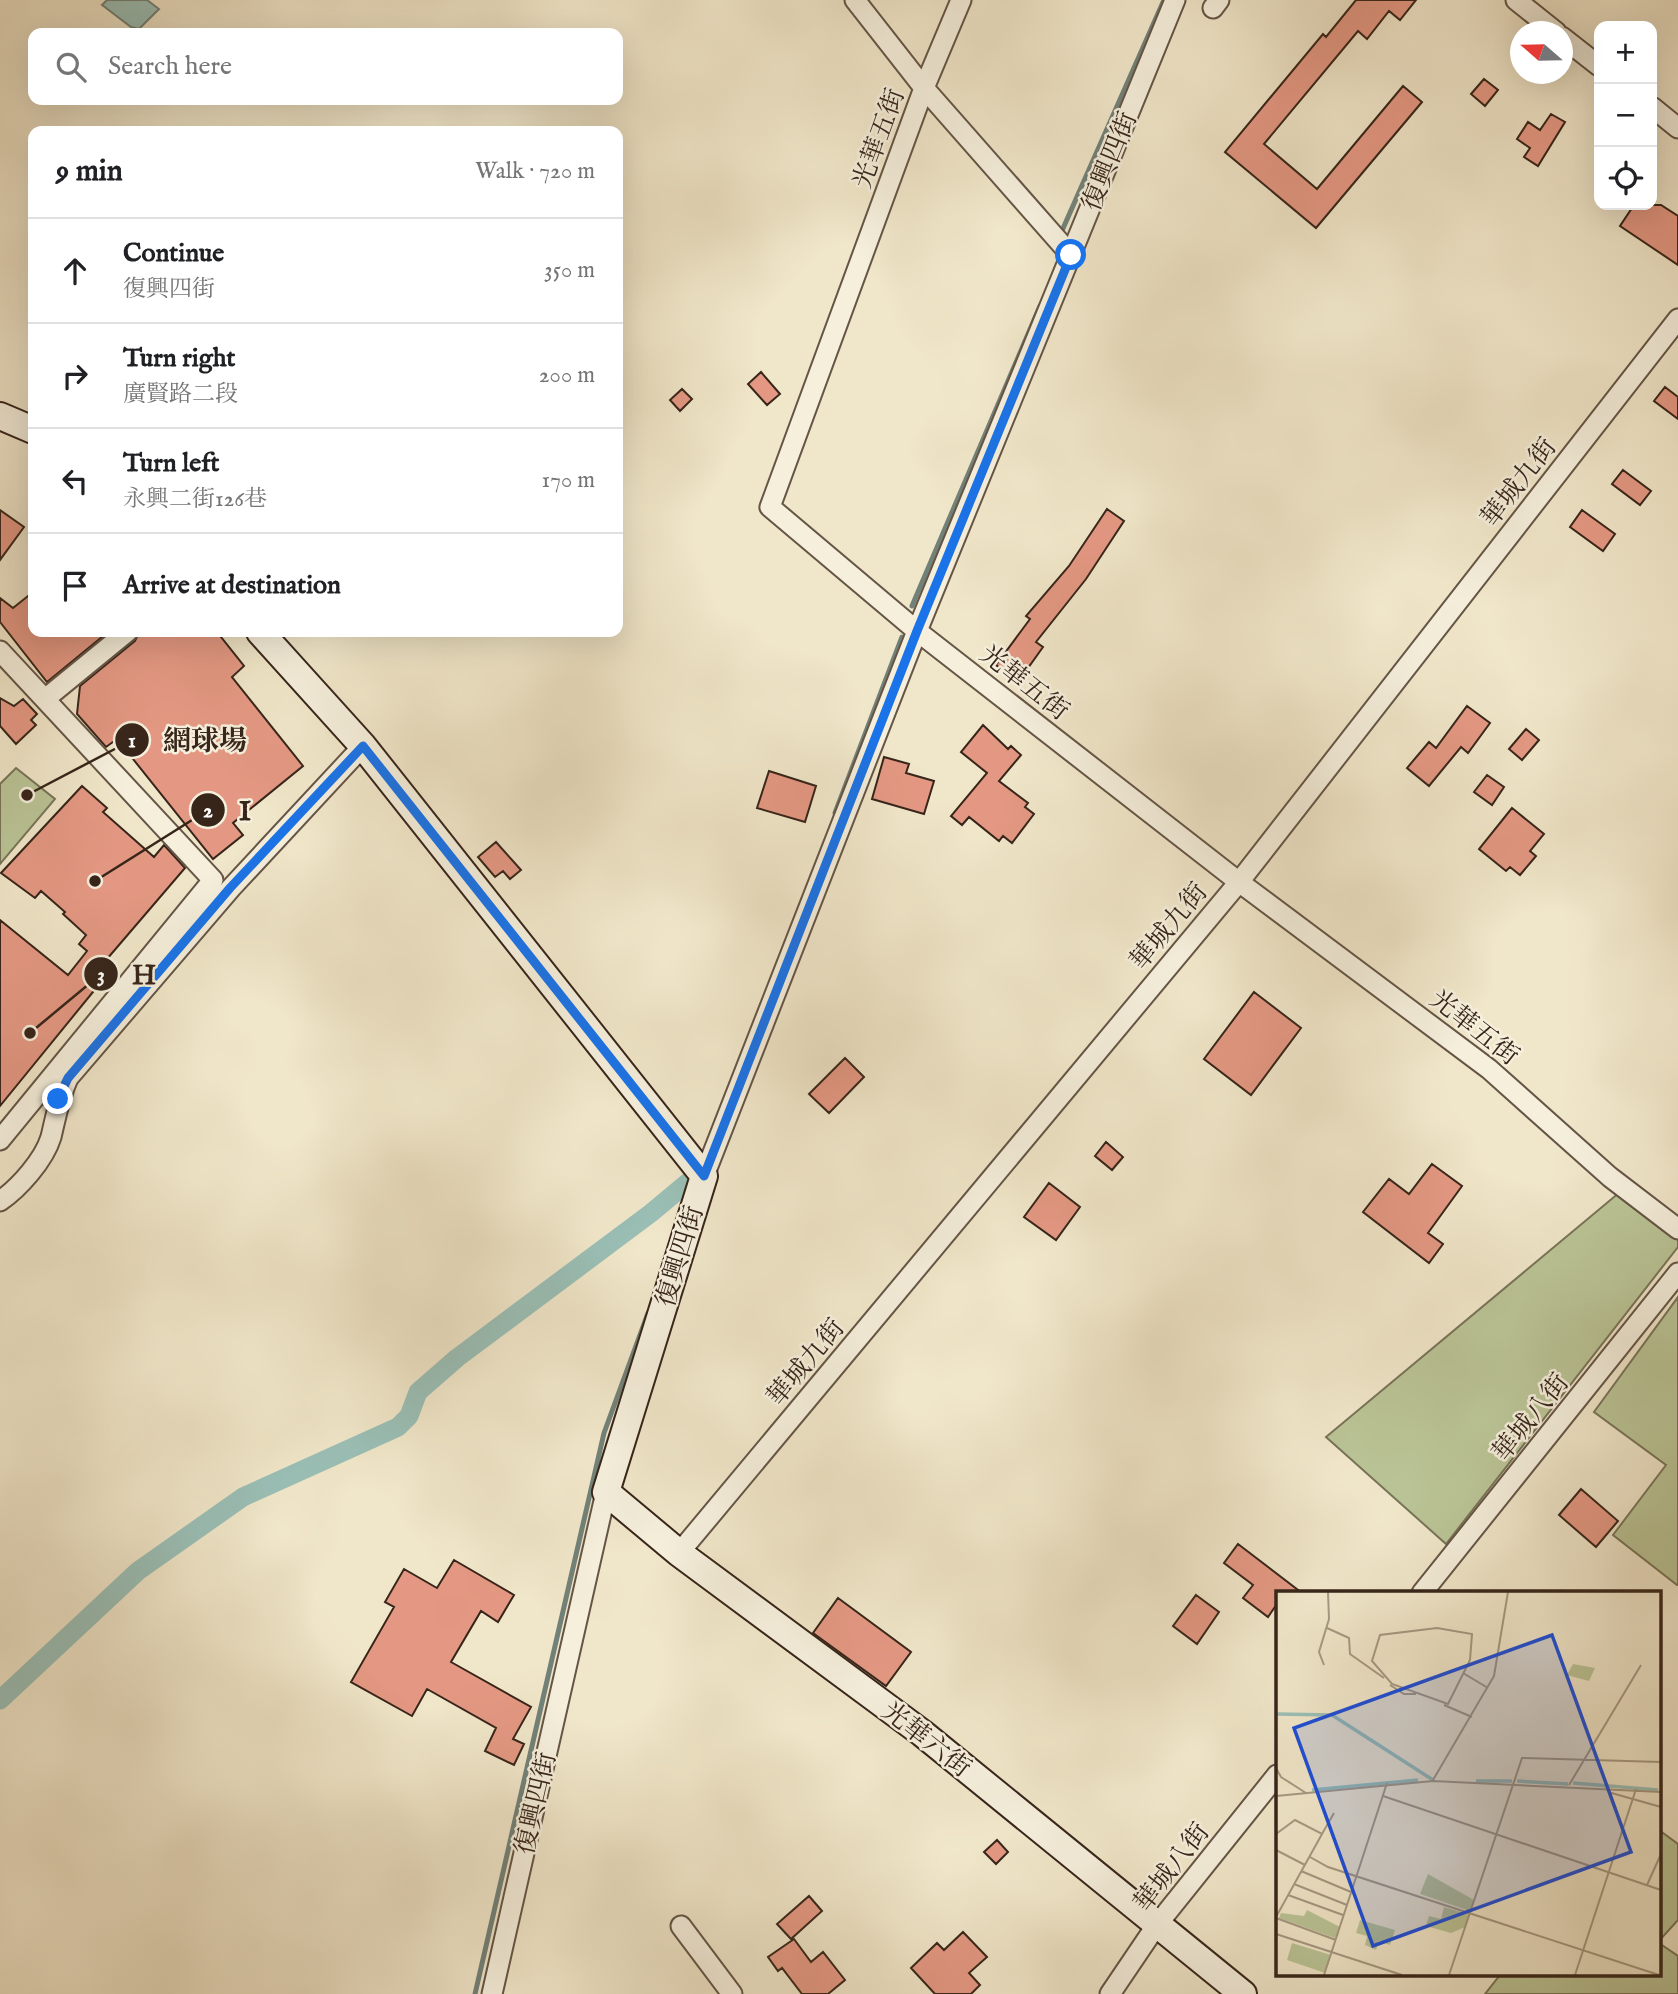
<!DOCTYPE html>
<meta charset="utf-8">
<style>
body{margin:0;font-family:"IM FELL English","Noto Serif TC",serif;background:#f2f2f2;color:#202124}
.controls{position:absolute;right:21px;top:21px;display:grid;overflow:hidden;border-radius:14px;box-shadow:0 7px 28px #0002}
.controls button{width:63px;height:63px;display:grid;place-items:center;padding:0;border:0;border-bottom:2px solid #e0e0e0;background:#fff;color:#202124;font:35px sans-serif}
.compass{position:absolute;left:1510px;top:21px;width:63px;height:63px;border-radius:50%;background:#fff;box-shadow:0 7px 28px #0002;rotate:290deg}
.stop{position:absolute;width:21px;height:21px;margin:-16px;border:5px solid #1a73e8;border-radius:50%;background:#fff}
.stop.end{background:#1a73e8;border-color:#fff;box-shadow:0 2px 7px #0008}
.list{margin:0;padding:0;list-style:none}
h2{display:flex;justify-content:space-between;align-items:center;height:91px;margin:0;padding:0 28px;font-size:30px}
h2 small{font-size:23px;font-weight:400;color:#757577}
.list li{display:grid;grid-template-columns:46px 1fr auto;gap:21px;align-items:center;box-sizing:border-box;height:105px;padding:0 28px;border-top:2px solid #e0e0e0}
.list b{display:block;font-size:26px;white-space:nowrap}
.list p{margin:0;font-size:23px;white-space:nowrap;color:#757577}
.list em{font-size:23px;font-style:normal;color:#757577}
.icon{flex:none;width:38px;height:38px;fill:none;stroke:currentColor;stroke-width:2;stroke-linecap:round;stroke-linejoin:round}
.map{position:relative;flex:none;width:1678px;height:1994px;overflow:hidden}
.search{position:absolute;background:#fff;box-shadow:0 7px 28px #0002;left:28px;top:28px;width:595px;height:77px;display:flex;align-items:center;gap:18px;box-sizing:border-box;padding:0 24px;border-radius:14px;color:#757577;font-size:26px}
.panel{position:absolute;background:#fff;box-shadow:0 7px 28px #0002;left:28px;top:126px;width:595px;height:511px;border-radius:14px}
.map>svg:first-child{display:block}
.green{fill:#bac496;stroke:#787458;stroke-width:2}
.water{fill:#9abfb6;stroke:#728178;stroke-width:2}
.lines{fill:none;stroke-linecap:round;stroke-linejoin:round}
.stream{stroke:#728178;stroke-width:5}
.canal{stroke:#9abfb6;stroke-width:19}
.building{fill:#e49883;stroke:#37251a;stroke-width:2}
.street-casing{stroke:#655546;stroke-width:23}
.secondary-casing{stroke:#37251a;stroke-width:30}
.street{stroke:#f5efdc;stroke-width:19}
.secondary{stroke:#f5efdc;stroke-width:26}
.route{stroke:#1a73e8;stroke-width:9}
.labels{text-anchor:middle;stroke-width:5;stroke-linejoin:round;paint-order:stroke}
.street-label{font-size:26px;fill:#37251a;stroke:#f5efdc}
.inset-river{fill:none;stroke:#9abfb6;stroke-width:3.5}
.inset-road{fill:none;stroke:#a69983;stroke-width:2}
.view{fill:#1d4ed8;fill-opacity:0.15;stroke:#1d4ed8;stroke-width:3.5}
.inset-edge{fill:none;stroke:#37251a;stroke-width:3.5}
.leader{fill:none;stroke:#37251a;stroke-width:2.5}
.callout-dot{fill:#37251a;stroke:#f5efdc;stroke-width:2.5}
.mark-label{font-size:21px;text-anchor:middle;font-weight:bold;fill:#fff}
.callout-label{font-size:28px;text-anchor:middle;font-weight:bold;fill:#37251a;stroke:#f5efdc;stroke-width:5;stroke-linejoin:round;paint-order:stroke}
</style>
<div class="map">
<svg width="1678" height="1994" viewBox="0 0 1678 1994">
<rect width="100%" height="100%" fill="#f0e6c9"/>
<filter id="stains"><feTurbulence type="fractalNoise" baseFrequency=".00286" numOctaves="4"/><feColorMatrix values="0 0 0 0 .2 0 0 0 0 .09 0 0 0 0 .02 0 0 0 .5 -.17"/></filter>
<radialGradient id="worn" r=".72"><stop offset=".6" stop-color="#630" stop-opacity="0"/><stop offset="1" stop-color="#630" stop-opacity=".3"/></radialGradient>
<!-- green -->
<path class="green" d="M16,768l39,31 -55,65v-80z
M1620,1192l58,47v8l-232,297 -120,-107z
M1678,1297v288h-1l-64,-50 53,-70 -72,-53z
M1659,1830l19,14v76l-19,21z
M1659,1943l19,13v38h-193l15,-19h159z"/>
<!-- water -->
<path class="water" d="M107,0h40l12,9 -20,20 -8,-2 -29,-22z"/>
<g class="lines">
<!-- stream -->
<path class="stream" d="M1061,233l103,-233
M912,606l128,-300
M835,813l67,-176
M475,1994l129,-561 44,-120"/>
<!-- canal -->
<path class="canal" d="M0,1700l138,-129 105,-74 155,-70 11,-11 9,-24 39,-34 194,-145 48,-40"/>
</g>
<!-- building -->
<path class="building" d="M1356,0h60l-16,20 -11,-9 -22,28 -9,-8 -94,113 53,45 86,-103 19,16 -106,126 -91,-76 98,-118 3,3z
M1484,79l14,11 -13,16 -14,-12z
M1551,114l14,8 -27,44 -14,-9 6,-9 -13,-9 11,-17 12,8z
M1634,205h27l17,11v49l-58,-39z
M761,372l19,22 -13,11 -19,-21z
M1665,387l13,10v22l-24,-18z
M682,389l10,10 -12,12 -10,-11z
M1623,470l28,21 -11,14 -28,-21z
M1107,509l17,12 -38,58 -50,63 7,5 -25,35 -22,-17 34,-46 -4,-3 43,-50z
M0,510l24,17 -24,33z
M1582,510l33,24 -12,17 -33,-24z
M33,592v40h75l-61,50 -47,-60v-24l13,10z
M139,632h78l27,34 -12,11 71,89 -70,57 10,12 -30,24 -96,-120 -11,8 -29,-33 3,-28 55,-45z
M0,698l14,8 9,-7 14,15 -6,6 5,5 -20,19 -16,-18z
M1467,706l23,17 -22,30 -7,-6 -32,39 -22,-18 22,-26 7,6z
M983,725l25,24 3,-3 10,9 -22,26 29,22 -3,4 9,7 -22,29 -9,-7 -4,5 -30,-24 -7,8 -11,-9 36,-43 -26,-21z
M1526,729l13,11 -17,20 -13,-11z
M884,757l25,7 -3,9 28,8 -10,33 -52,-15z
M769,771l47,15 -11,36 -48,-14z
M1487,775l17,12 -12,18 -18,-13z
M82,786l25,22 -4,4 51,45 10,-12 21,23 -96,112 8,7 -97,119v-186l68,55 19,-24 -8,-7 7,-9 -23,-21 2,-2 -24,-21 -6,7 -34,-25z
M1512,808l32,26 -14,17 6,5 -16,19 -10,-8 -4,4 -27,-22z
M496,842l25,28 -11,9 -7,-8 -8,6 -17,-20z
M1254,992l47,36 -50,67 -47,-36z
M845,1058l19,19 -35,36 -20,-19z
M1106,1142l17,15 -11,13 -17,-14z
M1432,1164l30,22 -34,47 15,11 -14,19 -66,-51 26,-33 20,15z
M1049,1183l31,24 -24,33 -32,-23z
M1581,1489l37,32 -22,26 -37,-32z
M1238,1544l64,49h-25v11l-9,13 -25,-19 10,-13 -29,-22z
M454,1560l60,35 -16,27 -17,-11 -30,51 80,45 -18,32 11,5 -10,21 -29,-14 11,-23 -69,-39 -15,27 -61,-34 43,-75 -9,-5 19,-33 33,19z
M1196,1595l23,17 -22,32 -24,-18z
M838,1598l73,54 -25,34 -73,-53z
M997,1840l11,12 -12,12 -12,-12z
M809,1896l13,15 -31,28 -14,-15z
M963,1932l24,25 -18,16 11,12 -9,9h-36l-24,-26 26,-25 7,7z
M794,1939l17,23 12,-10 22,28 -17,14h-26l-20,-26 -4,3 -10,-14z"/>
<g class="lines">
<!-- street casing -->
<g class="street-casing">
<path id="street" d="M855,0l69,88 147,167
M961,0l-37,88 -154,419 147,124 322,251 250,187 121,108 68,52
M1516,0l40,32
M1213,8l6,-8
M1562,37l37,29
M1652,107l26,21
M0,651l213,229 -213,260
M45,699l82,-67
M704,1176l213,-545 258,-631
M0,1201c19,-13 44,-41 51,-64 5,-21 8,-39 17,-59l163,-190 132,-142
M679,1553l560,-671 439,-563
M1422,1593l256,-320
M681,1926l51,68
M492,1994l114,-502
M1110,1994l46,-68 121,-151"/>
</g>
<!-- secondary casing -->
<g class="secondary-casing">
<path id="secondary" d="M0,416l33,14
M260,632l103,114 341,430 -98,316 73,61 243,180 321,261"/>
</g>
<!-- street -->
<use href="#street" class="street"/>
<!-- secondary -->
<use href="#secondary" class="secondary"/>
</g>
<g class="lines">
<!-- route -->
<path class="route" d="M58,1099l10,-21 162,-190 133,-142 341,430 213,-545 154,-376"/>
</g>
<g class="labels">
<!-- street labels -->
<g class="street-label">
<text transform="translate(878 138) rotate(-70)" y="9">光華五街</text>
<text transform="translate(1109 161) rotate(-68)" y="9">復興四街</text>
<text transform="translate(1518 482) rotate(-52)" y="9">華城九街</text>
<text transform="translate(1025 682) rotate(38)" y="9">光華五街</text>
<text transform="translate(1168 926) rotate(-50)" y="9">華城九街</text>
<text transform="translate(1475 1027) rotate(38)" y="9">光華五街</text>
<text transform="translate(679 1256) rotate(-73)" y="9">復興四街</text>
<text transform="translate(805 1362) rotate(-50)" y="9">華城九街</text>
<text transform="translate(1530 1417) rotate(-51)" y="9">華城八街</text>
<text transform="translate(927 1739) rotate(38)" y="9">光華六街</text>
<text transform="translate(535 1803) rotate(-77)" y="9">復興四街</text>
<text transform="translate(1171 1867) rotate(-52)" y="9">華城八街</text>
</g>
</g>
<!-- overview -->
<g transform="translate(1276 1591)">
<rect width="385" height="385" fill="#f0e6c9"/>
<path d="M297,73l22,4 -6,13 -22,-6zM152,283l46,26 -4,11 -50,-17zM168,316l26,8 -5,12 -14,6 -25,-7 3,-10 12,3zM31,319l33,17 -5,11 -56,-20 2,-5 23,3zM84,329l35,10 -5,15 -11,-4 -3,9 -11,-5 2,-9 -11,-3zM16,352l39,12 -6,18 -38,-13z" fill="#bac496"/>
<path class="inset-river" d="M0,123l56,1 101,65M200,190h36M241,190l51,3M297,192l85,7M36,199l106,-10"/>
<path class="inset-road" d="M51,37l22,10 1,16 34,24M161,37l35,6 -2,26 -22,44 -56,-20 -20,-23 8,-26zM48,74l-5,-13 10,-33 -1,-27M187,82l25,15M114,94l14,9h12M168,114l28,12M0,177l5,9 25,16M157,189l61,-104 14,-84M293,194l72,-120M332,201l53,15M0,205l157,-15 228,11M107,205l278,94M0,243l19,-14 27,14 12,-21M0,259l29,15M34,266l18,10 331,108M25,280l50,21M18,293l53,21M371,294l14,-31M12,304l55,20M0,326l46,-83M0,327l60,22M0,343l126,41M48,384l63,-192M173,384l73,-217 139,4M299,384l61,-186"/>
<path class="view" d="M276,44l79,217 -258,94 -79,-218z"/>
<rect width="385" height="385" class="inset-edge"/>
</g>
<!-- callouts -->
<path class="leader" d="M27 795L132 740M95 881L208 810M30 1033L101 974"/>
<g class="callout-dot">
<circle cx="27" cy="795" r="7"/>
<circle cx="95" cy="881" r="7"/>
<circle cx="30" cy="1033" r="7"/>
<circle cx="132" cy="740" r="18"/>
<circle cx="208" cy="810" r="18"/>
<circle cx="101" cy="974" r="18"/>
</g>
<g class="mark-label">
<text x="132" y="747">1</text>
<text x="208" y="817">2</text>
<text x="101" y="981">3</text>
</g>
<g class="callout-label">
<text x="205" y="750">網球場</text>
<text x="245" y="820">I</text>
<text x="144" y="984">H</text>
</g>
<rect width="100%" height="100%" filter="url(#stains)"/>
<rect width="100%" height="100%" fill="url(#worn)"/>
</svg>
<div class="controls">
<button>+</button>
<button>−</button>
<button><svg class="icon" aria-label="locate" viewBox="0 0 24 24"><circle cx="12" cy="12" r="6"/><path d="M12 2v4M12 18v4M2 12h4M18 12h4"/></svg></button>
</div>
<svg class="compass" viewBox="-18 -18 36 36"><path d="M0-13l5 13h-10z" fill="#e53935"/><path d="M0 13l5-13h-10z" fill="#757577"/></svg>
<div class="stop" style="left:1071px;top:255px"></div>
<div class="stop end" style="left:58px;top:1099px"></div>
<div class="search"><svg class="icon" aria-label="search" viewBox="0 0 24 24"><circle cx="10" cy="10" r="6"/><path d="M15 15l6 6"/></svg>Search here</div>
<section class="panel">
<h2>9 min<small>Walk · 720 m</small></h2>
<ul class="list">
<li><svg class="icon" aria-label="ahead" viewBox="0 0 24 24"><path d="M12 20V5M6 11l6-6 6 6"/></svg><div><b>Continue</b><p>復興四街</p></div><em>350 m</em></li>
<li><svg class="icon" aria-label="right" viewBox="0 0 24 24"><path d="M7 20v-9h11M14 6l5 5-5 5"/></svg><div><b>Turn right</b><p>廣賢路二段</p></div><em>200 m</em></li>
<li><svg class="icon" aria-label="left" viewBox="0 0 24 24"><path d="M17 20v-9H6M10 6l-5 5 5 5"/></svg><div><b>Turn left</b><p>永興二街126巷</p></div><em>170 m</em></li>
<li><svg class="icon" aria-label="arrive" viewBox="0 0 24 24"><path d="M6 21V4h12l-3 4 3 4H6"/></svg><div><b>Arrive at destination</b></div></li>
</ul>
</section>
</div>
